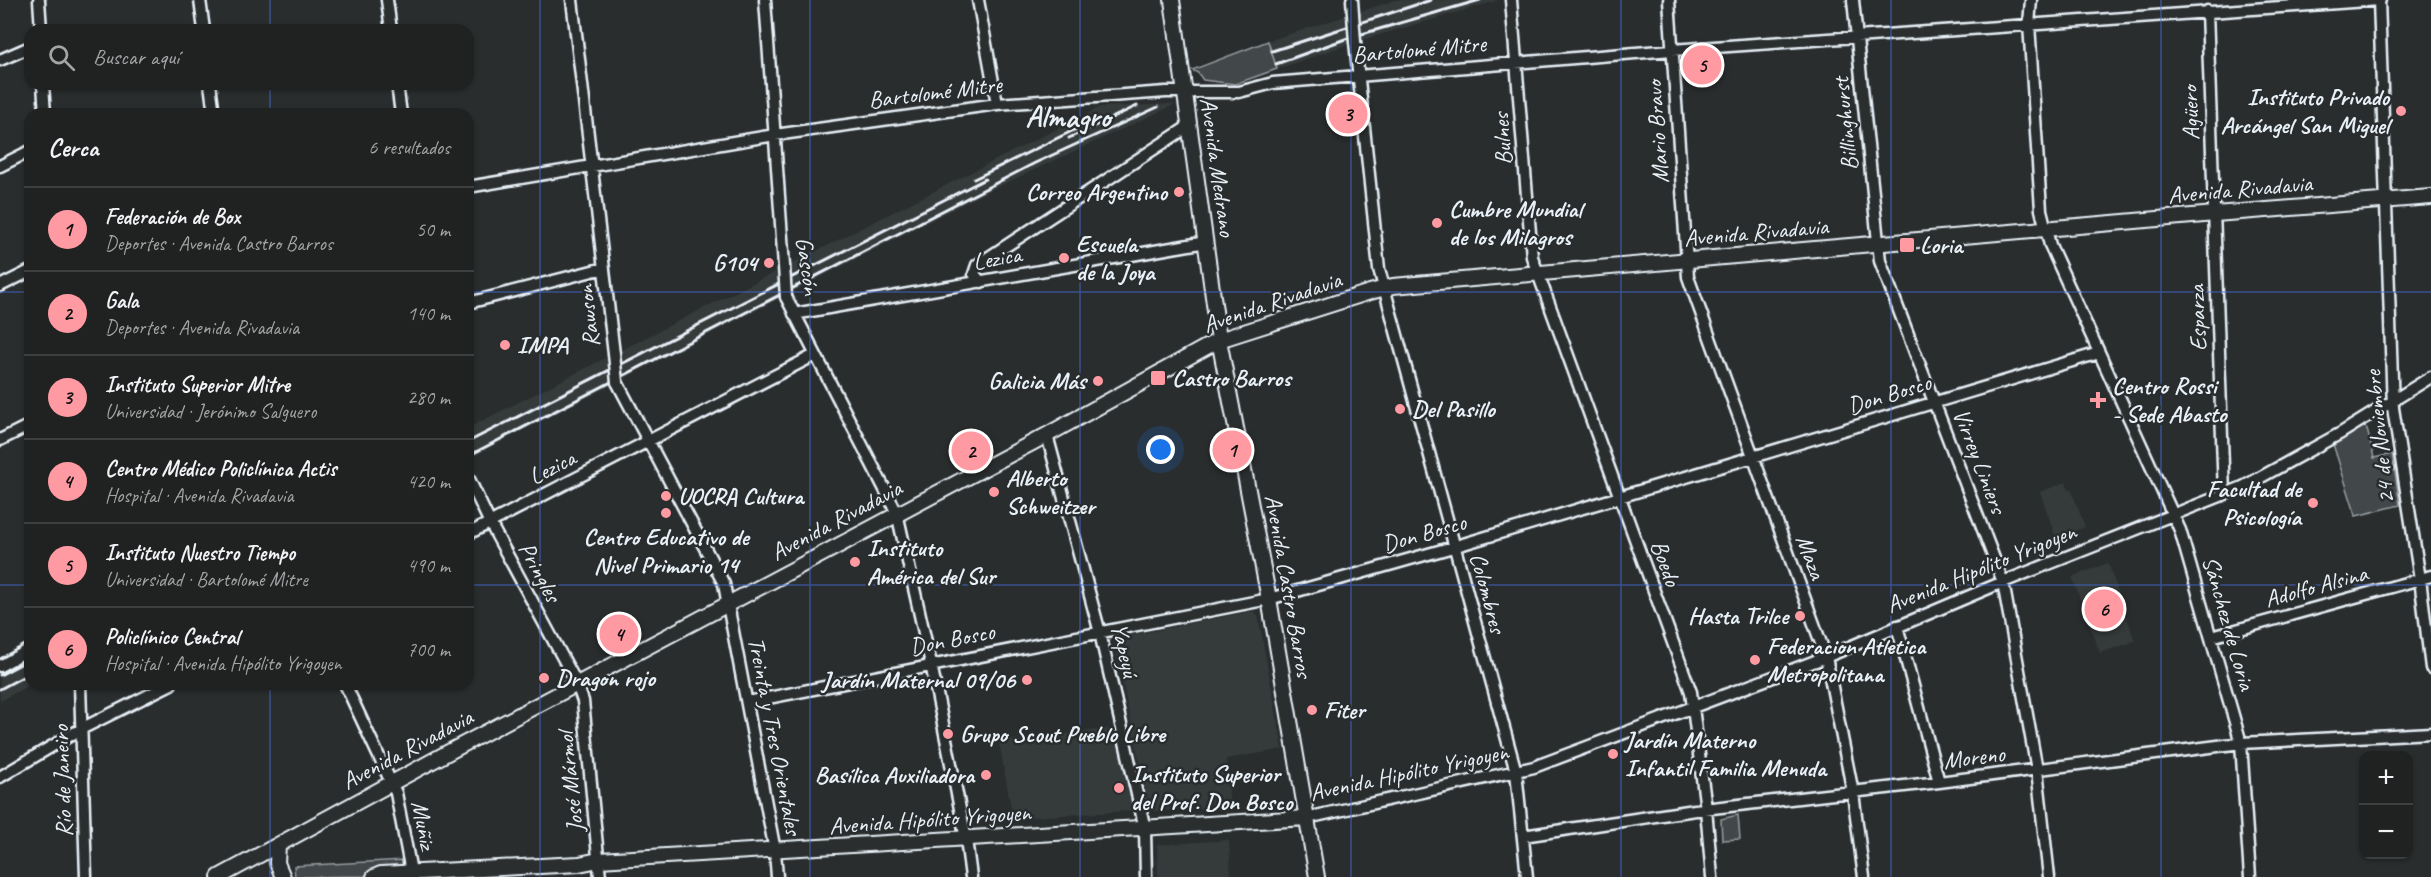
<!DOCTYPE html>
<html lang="es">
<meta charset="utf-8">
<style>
body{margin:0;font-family:Caveat,sans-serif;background:#282a2a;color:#f1f3f6}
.controls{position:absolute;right:18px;bottom:18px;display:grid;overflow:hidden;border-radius:12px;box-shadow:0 2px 4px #0004}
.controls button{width:54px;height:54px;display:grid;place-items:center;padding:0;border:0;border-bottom:2px solid #3d3f40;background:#202222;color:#f1f3f6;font:30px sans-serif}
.you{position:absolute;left:1161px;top:450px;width:21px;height:21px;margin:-15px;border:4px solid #fff;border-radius:50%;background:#1a73e8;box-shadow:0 0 0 9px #1a73e833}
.badge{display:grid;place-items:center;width:39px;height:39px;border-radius:50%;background:#ff9aa2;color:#111;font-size:20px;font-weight:700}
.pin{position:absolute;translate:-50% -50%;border:3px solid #fff;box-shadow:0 2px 6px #0006}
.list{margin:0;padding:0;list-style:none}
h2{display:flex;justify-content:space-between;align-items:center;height:78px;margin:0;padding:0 24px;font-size:26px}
h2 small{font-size:20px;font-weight:400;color:#a2a4a5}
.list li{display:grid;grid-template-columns:39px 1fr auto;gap:18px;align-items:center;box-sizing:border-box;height:84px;padding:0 24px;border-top:2px solid #3d3f40}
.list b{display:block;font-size:22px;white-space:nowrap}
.list p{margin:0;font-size:20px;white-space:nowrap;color:#a2a4a5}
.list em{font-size:20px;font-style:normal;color:#a2a4a5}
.icon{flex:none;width:33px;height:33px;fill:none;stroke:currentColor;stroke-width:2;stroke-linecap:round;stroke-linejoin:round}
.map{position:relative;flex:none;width:2431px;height:877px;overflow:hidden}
.search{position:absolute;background:#202222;box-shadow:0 2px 4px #0004;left:24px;top:24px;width:450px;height:66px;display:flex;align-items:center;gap:15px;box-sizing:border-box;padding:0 21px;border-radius:18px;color:#a2a4a5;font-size:22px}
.panel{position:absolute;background:#202222;box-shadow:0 2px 4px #0004;left:24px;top:108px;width:450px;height:582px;border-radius:18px}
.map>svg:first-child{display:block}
.built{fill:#363a3b}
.green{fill:#424648;stroke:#959ca0;stroke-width:1.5}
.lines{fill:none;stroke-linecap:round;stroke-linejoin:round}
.minor-casing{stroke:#e8f1f8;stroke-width:15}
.major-casing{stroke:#e8f1f8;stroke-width:18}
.minor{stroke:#2a2d2e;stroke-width:10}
.major{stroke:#2a2d2e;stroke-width:14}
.rail{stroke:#e8f1f8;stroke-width:3}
.minor-bridge-casing{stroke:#e8f1f8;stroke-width:15;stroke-linecap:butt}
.minor-bridge{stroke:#2a2d2e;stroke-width:10}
.grid{fill:none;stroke:#466fde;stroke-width:1.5;stroke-opacity:0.55}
.poi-dot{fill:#ff9aa2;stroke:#2a2d2e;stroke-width:2}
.labels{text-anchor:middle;stroke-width:5;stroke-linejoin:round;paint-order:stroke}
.street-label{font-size:24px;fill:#e8f1f8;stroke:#2a2d2e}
.poi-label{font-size:24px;font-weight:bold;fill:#e8f1f8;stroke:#2a2d2e;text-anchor:start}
.district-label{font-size:30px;font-weight:bold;fill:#e8f1f8;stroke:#2a2d2e}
</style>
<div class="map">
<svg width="2431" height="877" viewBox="0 0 2431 877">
<rect width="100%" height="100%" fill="#2a2d2e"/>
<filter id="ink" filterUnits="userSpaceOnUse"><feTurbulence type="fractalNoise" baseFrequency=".0167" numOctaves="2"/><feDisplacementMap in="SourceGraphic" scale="12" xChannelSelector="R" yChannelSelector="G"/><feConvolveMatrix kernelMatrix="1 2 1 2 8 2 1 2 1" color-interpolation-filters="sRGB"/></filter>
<g filter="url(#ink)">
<!-- built -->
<path class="built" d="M1396,0h103l-144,42 -78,27 -9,-28z
M1176,104l-192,89 -516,266v-31l632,-321z
M2066,482l3,8 2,-1 14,38 -29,11 -16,-46z
M2108,563l27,78 -35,12 -28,-76z
M1253,611l5,5 25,133 -57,10 4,48 -80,4 -37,-172z
M30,655l1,29 -31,17v-30z
M1114,728l18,80 -2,3 -117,7 -14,-76z
M1229,840l2,37h-73l-1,-32z"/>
<!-- green -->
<path class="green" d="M1268,41l9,28 -42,15 -32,-4 -5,-7 -6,-3z
M2366,425l8,33 18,-4 8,51 -44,11 -23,-72z
M1738,815l2,24 -18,1 -1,-21z
M404,860l1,7 -39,9 -71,1 -1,-11z"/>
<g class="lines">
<!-- minor casing -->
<g class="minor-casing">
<path id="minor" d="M39,0l2,30
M200,0l4,30
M387,0l4,30
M572,0l42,354
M765,0l19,266
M978,0l19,104
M1352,0l1,14
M1511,0l21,257 159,435 15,117 6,68
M1669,0l19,277 138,380 27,136 11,84
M1853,0l27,261 123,321 34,188 12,107
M2031,0l-2,24 12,186 9,35 130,285 61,213 9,134
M2379,0l14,408 27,171 11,89
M2207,11l17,483
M1355,42l24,227 137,503 11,105
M0,60l30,-13
M43,84l2,30
M210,84l4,30
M397,84l4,30
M0,166l30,-15
M468,187l307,-52 222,-31 169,-12h73l34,-9 399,-33 708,-50
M981,282l-7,-8 3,-9 212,-139
M0,286l30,-15
M786,297l111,216 34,151 35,175 5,38
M468,303l136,-35
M794,314l412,-72
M617,382l107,202 51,267 2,26
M1047,435l53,198 45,196 1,48
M0,440l30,-15
M468,477l22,46 87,161 6,17 17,176
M468,534l347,-179
M1897,626l42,156
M2211,637l220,-61
M0,666l30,-17
M80,684l6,193
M345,684l51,109 16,84
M748,702l521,-103 184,-52 646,-194
M0,777l81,-48 90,-45
M1307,818l227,-51 292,-110 177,-75 240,-95 98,-54 90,-56
M1523,836l172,-26 244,-28 302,-39 190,-10"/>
</g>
<!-- major casing -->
<g class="major-casing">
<path id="major" d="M1172,0l47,340 50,259 48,278
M278,845l-1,18 6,14
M219,877l228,-124 600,-318 172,-95 151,-48 23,-6 822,-72 216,-17
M374,877l7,-3 198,-10 20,-4 708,-42"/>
</g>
<!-- minor -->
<use href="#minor" class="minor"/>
<!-- major -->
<use href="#major" class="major"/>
<!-- rail -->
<path class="rail" d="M1272,51l159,-51
M1276,64l72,-26 132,-38
M1069,138l68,-32
M974,179l102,-50
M468,442l517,-263
M468,456l567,-293 123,-56
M0,675l30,-16
M0,689l30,-16"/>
<!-- minor-bridge casing -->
<g class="minor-bridge-casing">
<path id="minor-bridge" d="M1353,14l2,28
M784,266l2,31
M614,354l3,28"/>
</g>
<!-- minor-bridge -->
<use href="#minor-bridge" class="minor-bridge"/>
</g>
</g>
<!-- grid -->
<path class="grid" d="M270,0v30M540,0v877M810,0v877M1080,0v877M1351,0v877M1621,0v877M1891,0v877M2161,0v877M270,84v30M0,292h30M468,292h1963M0,585h30M468,585h1963M270,684v193"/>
<!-- markers -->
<g class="poi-dot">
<circle cx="2401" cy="111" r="6"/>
<circle cx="1179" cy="192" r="6"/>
<circle cx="1437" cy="223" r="6"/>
<rect x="1899" y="237" width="16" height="16" rx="3"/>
<circle cx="1064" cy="258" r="6"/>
<circle cx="769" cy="263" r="6"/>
<circle cx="505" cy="345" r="6"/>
<rect x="1150" y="370" width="16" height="16" rx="3"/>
<circle cx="1098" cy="381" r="6"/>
<path d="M2095 391h6v6h6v6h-6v6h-6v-6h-6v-6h6z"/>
<circle cx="1400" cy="409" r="6"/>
<circle cx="994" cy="492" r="6"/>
<circle cx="666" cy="496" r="6"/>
<circle cx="2313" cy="503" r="6"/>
<circle cx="666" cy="513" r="6"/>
<circle cx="855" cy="562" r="6"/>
<circle cx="1800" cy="616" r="6"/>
<circle cx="1755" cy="660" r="6"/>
<circle cx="544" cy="678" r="6"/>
<circle cx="1027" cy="680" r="6"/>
<circle cx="1312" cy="710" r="6"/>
<circle cx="948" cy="734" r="6"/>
<circle cx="1613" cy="754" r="6"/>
<circle cx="986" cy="775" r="6"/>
<circle cx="1119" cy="788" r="6"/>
</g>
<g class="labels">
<!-- street labels -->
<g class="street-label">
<text transform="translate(1419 49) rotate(-5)" y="8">Bartolomé Mitre</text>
<text transform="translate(935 92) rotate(-7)" y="8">Bartolomé Mitre</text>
<text transform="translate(2190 113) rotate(-92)" y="8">Agüero</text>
<text transform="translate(1845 124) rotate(-96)" y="8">Billinghurst</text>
<text transform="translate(1657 132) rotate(-94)" y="8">Mario Bravo</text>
<text transform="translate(1502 139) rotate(-94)" y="8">Bulnes</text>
<text transform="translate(1218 167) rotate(82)" y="8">Avenida Medrano</text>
<text transform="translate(2240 189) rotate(-5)" y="8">Avenida Rivadavia</text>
<text transform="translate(1756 232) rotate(-5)" y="8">Avenida Rivadavia</text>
<text transform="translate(997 258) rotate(-10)" y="8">Lezica</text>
<text transform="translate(808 266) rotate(82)" y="8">Gascón</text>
<text transform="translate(1272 302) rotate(-19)" y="8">Avenida Rivadavia</text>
<text transform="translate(588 316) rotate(-96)" y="8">Rawson</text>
<text transform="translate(2197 318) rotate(-92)" y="8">Esparza</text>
<text transform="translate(1889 394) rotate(-17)" y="8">Don Bosco</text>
<text transform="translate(2379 437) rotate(-96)" y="8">24 de Noviembre</text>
<text transform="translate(1980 461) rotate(69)" y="8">Virrey Liniers</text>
<text transform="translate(552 467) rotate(-27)" y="8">Lezica</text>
<text transform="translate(836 520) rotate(-28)" y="8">Avenida Rivadavia</text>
<text transform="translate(1424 533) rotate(-16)" y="8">Don Bosco</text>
<text transform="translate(1811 557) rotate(70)" y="8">Maza</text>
<text transform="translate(1666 563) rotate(70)" y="8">Boedo</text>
<text transform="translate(1981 568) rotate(-22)" y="8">Avenida Hipólito Yrigoyen</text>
<text transform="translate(540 572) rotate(62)" y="8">Pringles</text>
<text transform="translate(1289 586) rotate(80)" y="8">Avenida Castro Barros</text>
<text transform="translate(2316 586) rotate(-15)" y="8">Adolfo Alsina</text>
<text transform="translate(1488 593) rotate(75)" y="8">Colombres</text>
<text transform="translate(2229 623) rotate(74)" y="8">Sánchez de Loria</text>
<text transform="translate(952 639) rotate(-11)" y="8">Don Bosco</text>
<text transform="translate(1125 650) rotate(77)" y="8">Yapeyú</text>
<text transform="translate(775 736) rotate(79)" y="8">Treinta y Tres Orientales</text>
<text transform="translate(407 749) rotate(-28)" y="8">Avenida Rivadavia</text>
<text transform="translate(1974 757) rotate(-7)" y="8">Moreno</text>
<text transform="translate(1409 772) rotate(-12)" y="8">Avenida Hipólito Yrigoyen</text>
<text transform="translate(62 781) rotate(-92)" y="8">Río de Janeiro</text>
<text transform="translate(570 782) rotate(-96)" y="8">José Mármol</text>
<text transform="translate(930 819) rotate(-4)" y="8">Avenida Hipólito Yrigoyen</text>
<text transform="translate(424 825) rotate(79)" y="8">Muñiz</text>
</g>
<!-- poi labels -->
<g class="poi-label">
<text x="2389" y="105" text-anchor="end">Instituto Privado<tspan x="2389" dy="28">Arcángel San Miguel</tspan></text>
<text x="1167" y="200" text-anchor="end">Correo Argentino</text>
<text x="1449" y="217">Cumbre Mundial<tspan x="1449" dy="28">de los Milagros</tspan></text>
<text x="1076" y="252">Escuela<tspan x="1076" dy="28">de la Joya</tspan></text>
<text x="1920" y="253">Loria</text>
<text x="757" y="271" text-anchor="end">G104</text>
<text x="517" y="353">IMPA</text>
<text x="1172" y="386">Castro Barros</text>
<text x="1086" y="389" text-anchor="end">Galicia Más</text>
<text x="2112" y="394">Centro Rossi<tspan x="2112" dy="28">- Sede Abasto</tspan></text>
<text x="1412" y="417">Del Pasillo</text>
<text x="1006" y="486">Alberto<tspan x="1006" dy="28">Schweitzer</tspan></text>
<text x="2301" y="497" text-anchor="end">Facultad de<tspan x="2301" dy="28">Psicología</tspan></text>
<text x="678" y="504">UOCRA Cultura</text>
<text x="666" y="545" text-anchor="middle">Centro Educativo de<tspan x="666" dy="28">Nivel Primario 14</tspan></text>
<text x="867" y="556">Instituto<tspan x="867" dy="28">América del Sur</tspan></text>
<text x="1788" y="624" text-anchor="end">Hasta Trilce</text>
<text x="1767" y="654">Federacion Atletica<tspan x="1767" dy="28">Metropolitana</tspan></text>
<text x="556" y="686">Dragon rojo</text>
<text x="1015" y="688" text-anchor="end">Jardín Maternal 09/06</text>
<text x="1324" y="718">Fiter</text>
<text x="960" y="742">Grupo Scout Pueblo Libre</text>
<text x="1625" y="748">Jardín Materno<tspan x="1625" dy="28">Infantil Familia Menuda</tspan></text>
<text x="1131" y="782">Instituto Superior<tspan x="1131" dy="28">del Prof. Don Bosco</tspan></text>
<text x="974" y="783" text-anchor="end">Basílica Auxiliadora</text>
</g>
<!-- district labels -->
<g class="district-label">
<text x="1068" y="127">Almagro</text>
</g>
</g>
</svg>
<div class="controls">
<button>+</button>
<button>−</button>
</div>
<div class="you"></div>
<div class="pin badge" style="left:1232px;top:450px">1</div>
<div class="pin badge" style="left:971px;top:451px">2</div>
<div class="pin badge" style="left:1348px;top:114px">3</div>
<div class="pin badge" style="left:619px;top:634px">4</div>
<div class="pin badge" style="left:1702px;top:65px">5</div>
<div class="pin badge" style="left:2104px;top:609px">6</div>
<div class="search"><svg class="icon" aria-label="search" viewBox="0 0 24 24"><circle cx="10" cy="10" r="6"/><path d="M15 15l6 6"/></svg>Buscar aquí</div>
<section class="panel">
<h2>Cerca<small>6 resultados</small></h2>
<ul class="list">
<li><span class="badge">1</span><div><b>Federación de Box</b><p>Deportes · Avenida Castro Barros</p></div><em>50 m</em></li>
<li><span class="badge">2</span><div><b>Gala</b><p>Deportes · Avenida Rivadavia</p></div><em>140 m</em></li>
<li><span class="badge">3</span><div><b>Instituto Superior Mitre</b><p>Universidad · Jerónimo Salguero</p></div><em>280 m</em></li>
<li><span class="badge">4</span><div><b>Centro Médico Policlínica Actis</b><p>Hospital · Avenida Rivadavia</p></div><em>420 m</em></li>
<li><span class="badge">5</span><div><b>Instituto Nuestro Tiempo</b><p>Universidad · Bartolomé Mitre</p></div><em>490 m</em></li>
<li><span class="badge">6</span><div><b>Policlínico Central</b><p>Hospital · Avenida Hipólito Yrigoyen</p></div><em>700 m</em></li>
</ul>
</section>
</div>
